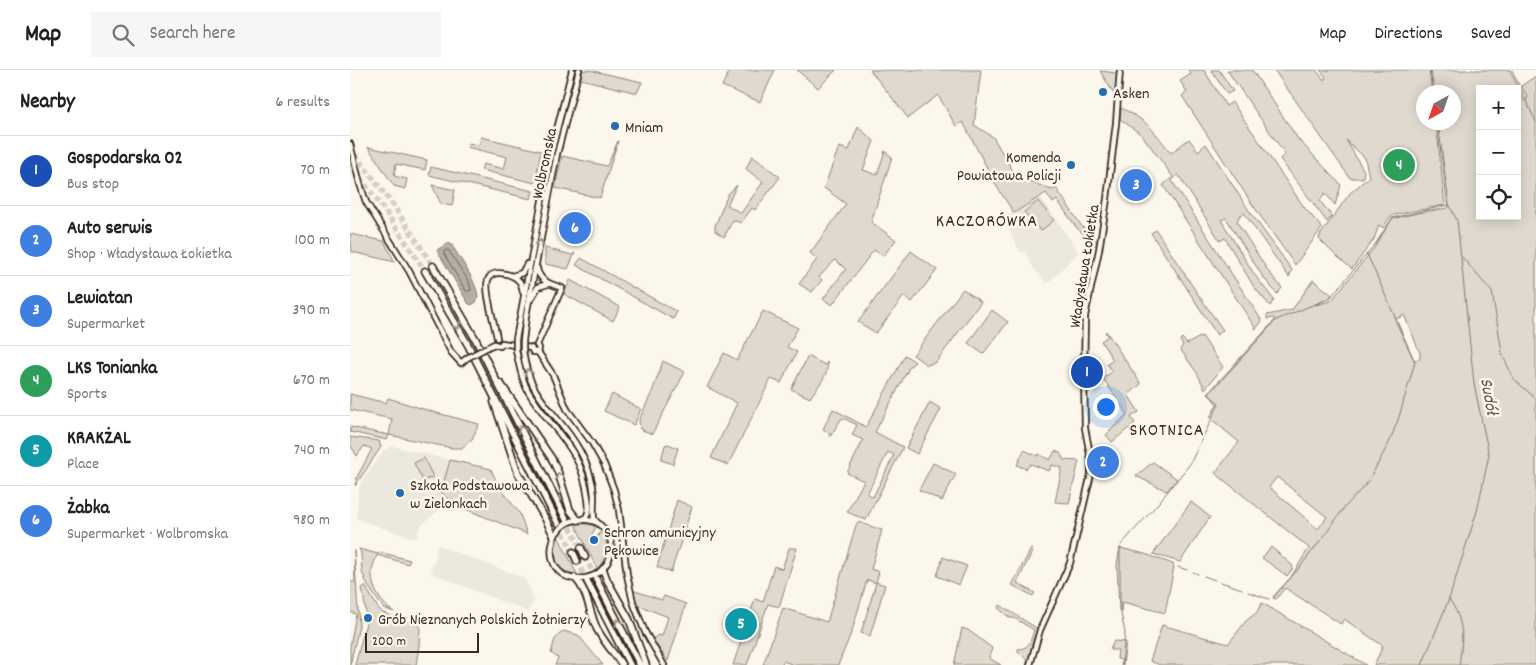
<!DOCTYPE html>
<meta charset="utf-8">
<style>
body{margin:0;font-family:Dekko,sans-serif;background:#f6f6f6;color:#222}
.controls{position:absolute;right:15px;top:15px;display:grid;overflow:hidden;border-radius:0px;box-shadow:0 2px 12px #0003}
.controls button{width:45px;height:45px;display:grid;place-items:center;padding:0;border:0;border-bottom:1px solid #e0e0e0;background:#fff;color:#222;font:25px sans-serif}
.compass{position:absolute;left:1066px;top:15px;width:45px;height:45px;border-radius:50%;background:#fff;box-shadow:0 2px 12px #0003;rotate:220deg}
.scale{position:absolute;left:15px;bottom:12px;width:114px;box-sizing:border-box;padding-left:5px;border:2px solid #3b2a1e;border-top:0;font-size:14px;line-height:18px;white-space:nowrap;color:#3b2a1e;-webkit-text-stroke:4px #fbf7ec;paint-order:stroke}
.you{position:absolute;left:755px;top:336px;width:18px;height:18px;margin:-12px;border:4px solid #fff;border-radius:50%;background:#1a73e8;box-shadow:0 0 0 8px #1a73e833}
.badge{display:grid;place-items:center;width:32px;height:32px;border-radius:50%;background:#1f6fb2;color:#fff;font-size:16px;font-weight:700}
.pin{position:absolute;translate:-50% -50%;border:2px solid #fff;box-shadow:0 1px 5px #0006}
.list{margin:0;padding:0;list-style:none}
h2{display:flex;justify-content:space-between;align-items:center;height:65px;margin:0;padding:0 20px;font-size:21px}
h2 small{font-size:16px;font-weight:400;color:#767676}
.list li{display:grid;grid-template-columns:32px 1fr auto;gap:15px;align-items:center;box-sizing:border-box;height:70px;padding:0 20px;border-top:1px solid #e0e0e0}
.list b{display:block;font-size:19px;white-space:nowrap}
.list p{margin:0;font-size:16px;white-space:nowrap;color:#767676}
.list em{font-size:16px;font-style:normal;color:#767676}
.icon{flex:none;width:28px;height:28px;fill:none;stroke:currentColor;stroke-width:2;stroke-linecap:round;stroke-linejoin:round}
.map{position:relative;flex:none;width:1186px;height:595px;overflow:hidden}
header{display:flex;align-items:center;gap:30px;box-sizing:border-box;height:70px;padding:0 25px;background:#fff;border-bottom:1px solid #e0e0e0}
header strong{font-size:24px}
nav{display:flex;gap:28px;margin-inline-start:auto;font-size:18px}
.search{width:350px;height:45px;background:#f6f6f6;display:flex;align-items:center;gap:12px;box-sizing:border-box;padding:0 18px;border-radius:0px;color:#767676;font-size:19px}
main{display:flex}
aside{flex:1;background:#fff}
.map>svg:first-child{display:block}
.built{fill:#ede8dd}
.green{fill:#dfd9ce;stroke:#8d8276;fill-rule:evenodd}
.water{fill:#b6aea2;stroke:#85796d}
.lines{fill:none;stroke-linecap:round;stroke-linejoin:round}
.shore{stroke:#6c5f53;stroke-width:1}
.stream{stroke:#85796d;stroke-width:1}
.highway-tunnel{stroke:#d5cec3;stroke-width:5.5;stroke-dasharray:5.5 3;stroke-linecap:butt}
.secondary-casing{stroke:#3b2a1e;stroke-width:8}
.highway-casing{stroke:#3b2a1e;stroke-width:9}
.secondary{stroke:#fbf7ec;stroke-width:4.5}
.highway{stroke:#fbf7ec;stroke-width:5.5}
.secondary-bridge-casing{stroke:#3b2a1e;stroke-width:8;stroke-linecap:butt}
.secondary-bridge{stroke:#fbf7ec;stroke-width:4.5}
.oneway{stroke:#9b9085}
.poi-dot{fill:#1f6fb2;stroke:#fbf7ec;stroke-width:2}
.labels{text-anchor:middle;stroke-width:5;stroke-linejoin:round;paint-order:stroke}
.poi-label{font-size:16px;fill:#3b2a1e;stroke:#fbf7ec;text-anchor:start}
.street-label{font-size:16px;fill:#3b2a1e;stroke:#fbf7ec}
.neighbourhood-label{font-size:18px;letter-spacing:1px;fill:#3b2a1e;stroke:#fbf7ec}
.water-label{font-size:18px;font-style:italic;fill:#605246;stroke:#fbf7ec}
</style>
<header>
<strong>Map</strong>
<div class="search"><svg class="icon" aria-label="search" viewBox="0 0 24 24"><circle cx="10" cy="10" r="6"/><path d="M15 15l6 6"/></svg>Search here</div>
<nav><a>Map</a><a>Directions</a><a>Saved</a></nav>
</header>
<main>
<aside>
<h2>Nearby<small>6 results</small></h2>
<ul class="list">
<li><span class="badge" style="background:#1a4fb4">1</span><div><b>Gospodarska 02</b><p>Bus stop</p></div><em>70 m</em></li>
<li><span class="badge" style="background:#3f7fe0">2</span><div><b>Auto serwis</b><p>Shop · Władysława Łokietka</p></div><em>100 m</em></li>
<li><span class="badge" style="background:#3f7fe0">3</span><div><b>Lewiatan</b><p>Supermarket</p></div><em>390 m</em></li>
<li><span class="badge" style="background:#2e9e5b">4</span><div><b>LKS Tonianka</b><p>Sports</p></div><em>670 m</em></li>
<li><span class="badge" style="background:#0f9aa8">5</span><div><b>KRAKŻAL</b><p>Place</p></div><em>740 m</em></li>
<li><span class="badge" style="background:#3f7fe0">6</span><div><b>Żabka</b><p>Supermarket · Wolbromska</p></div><em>980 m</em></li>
</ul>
</aside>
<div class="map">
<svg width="1186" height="595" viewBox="0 0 1186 595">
<rect width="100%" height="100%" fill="#fbf7ec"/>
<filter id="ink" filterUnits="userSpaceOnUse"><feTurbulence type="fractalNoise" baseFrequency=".02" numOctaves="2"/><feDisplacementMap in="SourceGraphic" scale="10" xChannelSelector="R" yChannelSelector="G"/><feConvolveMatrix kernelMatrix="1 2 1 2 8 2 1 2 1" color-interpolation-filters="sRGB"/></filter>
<g filter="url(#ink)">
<!-- built -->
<path class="built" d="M690,126l39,56 -32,32 -13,-15 -9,-17h-5l-17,-33z
M42,376l58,14 -9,32 12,12 -12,5 -20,16 -5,14 -60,-20 2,-25 3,-12 23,-32z
M87,475l87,33 8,15 -2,4 5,2 -7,13 -97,-39 2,-9 2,-3z"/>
<!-- green -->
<path class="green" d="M225,0l-20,82 -21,109 -1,-1 21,-108z
M233,0h6l53,12 -5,11 -56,-14z
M380,0h45l-15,32 -38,-16z
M447,0h39l-18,18z
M520,0h111l-7,55 19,12 23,39 36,14 4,-2 25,37 16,16v6l-21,-20 -19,-27 -4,3 -7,-10 -32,20 -17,-26 -34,-65 -7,4 -18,-31 -30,23z
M838,0h16l22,36 6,-4 72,105 18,21 -27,37 -43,-61 -70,-108 5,-4 -7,-11 11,-7z
M861,0h8l14,21 -6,3z
M877,0h25l46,69 43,46 -6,20 -10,-12 -5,8 12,15 -5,6 -47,-63 5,-5z
M924,0h42l8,10 2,-3 -6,-7h109l3,22h-8v30l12,1 9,82 -51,10 -5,3 -6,10 -4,-3 -5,14 -22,30 -19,-16 -14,-14 1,-4 30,-42 19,-16 -4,-19 -19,-18 18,31 -1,7h-13z
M1081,0h79l14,31 4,-3 -7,-12 15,-10v589h-162l9,-19 -39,-27 -3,5 -56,-36 -9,11 -3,-1 18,-21 18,-29 -94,-75 24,-31 -29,-24 7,-14 -9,-11 67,-73 -1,-2 -7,1v-4l25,-5 21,-30 19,15 -4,4 -13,6 16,-4 43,-53 18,-29 25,-6 31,-5 1,-4 -11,-81 16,-1v-30h-20zM1130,19h37v127h-37zM1054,245l16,38v6l-6,1 -19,-40zM927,407l50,40 -9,12 -49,-42z
M750,1l17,2 -2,23z
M771,38c27,13 32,22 50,45l18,-14 9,12 8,-7 42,65 44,61 -3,7 -45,-64 -5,3 -2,6 31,49 14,17 -5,6 -14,-17 -37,-59 -5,2 33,54 20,26 -4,6 -16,-19 -29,-49 -5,3 -42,-67 -6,7 90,140 -6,8 -93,-144 10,-8 -31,-42 -22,-16z
M508,57l16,14 -11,29 14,5 8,-24 7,6 -21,65 25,18 -13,16 -9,-6 -42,55 -9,-6 23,-30 -11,-9 -16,17 3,3 -10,12 -13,-8 18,-25 -7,-6 36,-49 -22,-16 15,-41 10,3z
M131,67l60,14 -6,32 -54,-13 2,-6 21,5 3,-12 -40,-10 1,-4 11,2z
M268,71l-18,57 -45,-10 7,-32 45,10z
M18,77l59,13 -2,10 -29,-6 -2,12 13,3 -2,10 -11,-3z
M402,86l28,21 -25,33 -3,-2 -11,15 -8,-3 -9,17 -9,-6v-5l13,-32 9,-9 -10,20 14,8 22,-31 -17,-13z
M81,97l102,24 -2,8 -102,-24z
M82,115l23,5 -3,16 -11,-2z
M688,131l16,19 -13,11 -17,-19z
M806,160l41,63 26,37 -6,5 -66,-102z
M0,164l34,7 11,21 -43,-10z
M195,178l27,7 3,-2 -7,16 -23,-5z
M561,181l26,19 -25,32 -8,-6 -28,37 -18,-11z
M231,188l96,54 -4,7 -97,-54z
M220,210l50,27 -7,14 -49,-27z
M613,219l18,13 -45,60 -9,3 -14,-10z
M642,240l16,12 -25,32 -15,-11z
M413,241l35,17 -11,19 10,5 -16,31 -10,-4 -43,86 -17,-7 26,-55 -30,-16 17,-34 13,7z
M756,261l35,53 -13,11 11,17 -8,5 4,6 -23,19 -6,-7 21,-21 -24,-36 9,-6 -5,-8 6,-4 -12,-19 7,-5 -3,-4z
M852,266l21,31 -18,22 -8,-16 -17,-24 3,-3 -3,-6 2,-2 5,6z
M555,285l10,7 -5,4 -35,66 28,15 -37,73 -19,-8 17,-31 -17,-8 16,-33 -11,-5 5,-10 -12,-6h-4l-11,18v-3l-7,-5 10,-20 33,18zM538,382l6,3 -21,42 -6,-3z
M458,286l17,9 2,-3c3,13 -11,26 -17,36l-19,-9z
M313,291l22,11 -33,62 -12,-5 -1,-9 13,-28z
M0,324l36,9 2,-5 45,14 46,12 -7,15 -10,9h-10l-63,-13 -2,5 -37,-8v-5l39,8 3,-16 -42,-9z
M262,324l29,15 -7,16 -30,-14z
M580,332l11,7 -24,45 -11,-6z
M0,367l29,4 2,6 -26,39 2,-9 15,-28 -8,-3 -7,10 -7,-12z
M318,374l10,4 -5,16 -12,-4 4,-15z
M674,380l13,6 2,-2 11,6 5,-9 5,2 4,7 15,1 -10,42 -14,-1 7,-34 -10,-3 -3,6 -18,-7 -5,5 -9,-4z
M74,388l9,19 -10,4 -9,-18z
M100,390l41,9 7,16 22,29 7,20 -74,-30 -12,-12z
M803,392l24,17 -10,12 -31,-15z
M583,393l23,11 -14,27 -23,-11z
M327,430l15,7 -21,65 -14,-5z
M841,432l19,15 -30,45 -27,-8z
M508,452l24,8 -11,39 8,3 -3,10 9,3 -15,51 -9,-3 15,-50 -9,-3 -15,51 -14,34h-44l-11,-4 -1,4h-19l20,-57 44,14 29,-97z
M225,454h14l7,3 -7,13 7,3 3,-10h4c7,13 4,25 -6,36z
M208,466l19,38c-3,-1 -9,-1 -12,-3 -13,-6 -12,-24 -7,-35z
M921,477l21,18 1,3 -6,8 -25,-18z
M439,478h8l-18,59 -11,-3 -21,61h-14l22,-66 8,3 11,-36 8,3z
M770,478l25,6 28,10 1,3 -9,46 -43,-11 -1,9h-2l-2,-47z
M9,479l19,5 1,-2 31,8 -2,4 -31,-9c-2,6 -6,14 -5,20 0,14 10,30 22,37l-11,-4 -15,-22 -6,-14 -1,-19z
M681,479l2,1 -16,33 18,10 -2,3 -21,-11z
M4,480l5,76 -9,39v-18l6,-33 -6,-2v-30h5z
M593,487l24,9 -8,19 -22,-9z
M15,516l13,22 5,5 37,13 -1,20 -3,19h-61l12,-46 -5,-31z
M282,520l30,10 2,-4 22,8 -18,57 -16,-22 6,-4 4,1 6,-19 -35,-14z
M912,533l104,62h-206l-10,-4 12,-36 66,19 18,-23 11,-9z
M650,535l38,24 -5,12 -5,20 -10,-10v-2c12,0 13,-10 16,-19l-20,-12h-4l-12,-10z
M612,558l6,2 24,18 -3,10 12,7h-47z
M213,561l15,4 25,30h-48l3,-7 -7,-5 4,-14z
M764,571l12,1 -3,23h-2l1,-5 -5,-1 1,-9h-8z"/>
<!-- water -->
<path class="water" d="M98,173l3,1c6,10 32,46 26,57 -1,2 -4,3 -6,4l-3,-2 -30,-51 -1,-2z"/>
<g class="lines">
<!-- shore -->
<path class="shore" d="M97,180l2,1 20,31 2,7 -1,2h-4l-22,-37v-2z"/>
<!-- stream -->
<path class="stream" d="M1080,0l3,22
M1162,0l24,52
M1088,58l8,-5h5
M1112,187l30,35 10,60
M1152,284l12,25
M1165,310l21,19
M771,475l34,-38 35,-43 28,-58 1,-3 -9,-7 -1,-2 67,-74 54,-22 46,-55 16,-25 56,-13
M770,478v60l5,25 -3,32
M828,497l9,3
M843,502l5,2
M945,503l30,-38 19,-27 24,-26 21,-39 10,-26 16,-55 -48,-108
M854,506l11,4
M871,512l21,7
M898,522l21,7
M923,527l21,-23
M1099,529c16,23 14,40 10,66
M1072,595l27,-66 28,-88 12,-56 -15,-71 -16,-155 -1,-8 -10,-21 -10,-78"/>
<!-- highway-tunnel -->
<path class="highway-tunnel" d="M0,78l43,57 40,61
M0,94l35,47 40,60
M216,449l15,29
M209,455l14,27
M235,487l11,22
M227,491l10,20"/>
<!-- secondary casing -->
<g class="secondary-casing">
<path id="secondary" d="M0,74l10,40 6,18 43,69 42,81 10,11 6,-5
M187,198c2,13 13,16 25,20l-25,57
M162,206l10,-3 5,-9
M181,229l7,-12 10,-3
M147,268c-2,-12 -13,-49 -9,-58 4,-12 25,-6 31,1 3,3 3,7 4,11
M166,269l35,-186 21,-83
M173,271l3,-25 31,-162 22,-84
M187,275l2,3 -1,4 15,23 14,34 25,34 12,21 10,26 5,20 8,65 6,27 12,30 19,33
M136,278l8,-4 6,2 2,-3 29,5 2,4h5
M166,280c3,14 5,28 12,41 25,42 53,54 60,107 1,8 2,16 -4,21
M173,281c6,50 36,61 57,100 7,13 13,29 14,44 0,8 -1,16 0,24 5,6 12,10 15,17 8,18 -4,38 -23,42 -51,10 -44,-76 12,-55
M680,595l10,-35 30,-67 21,-89v-14l-6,-32 -1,-54 1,-58 14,-66 8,-51 9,-76 4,-53"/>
</g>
<!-- highway casing -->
<g class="highway-casing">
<path id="highway" d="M83,196l43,74 90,179
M75,201l43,74 90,178
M151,314l51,75 6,13 12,38 8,10
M144,332l24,71 27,45 9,18
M231,478l4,9
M223,482l4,9
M253,499l4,11 22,39 17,46
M225,508c13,13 14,34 22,51 7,13 17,24 25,36
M246,509l44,86
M237,511l43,84"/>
</g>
<!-- secondary -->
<use href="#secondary" class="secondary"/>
<!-- highway -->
<use href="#highway" class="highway"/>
<!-- secondary-bridge casing -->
<g class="secondary-bridge-casing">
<path id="secondary-bridge" d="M166,269v11
M173,281v-10
M117,288l19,-10"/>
</g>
<!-- secondary-bridge -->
<use href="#secondary-bridge" class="secondary-bridge"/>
</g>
<!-- one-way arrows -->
<defs><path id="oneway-chevron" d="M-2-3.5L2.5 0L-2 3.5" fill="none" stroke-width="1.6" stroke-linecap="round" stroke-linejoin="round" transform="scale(1.25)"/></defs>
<g class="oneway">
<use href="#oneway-chevron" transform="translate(190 173) rotate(-79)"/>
<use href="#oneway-chevron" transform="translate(107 256) rotate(61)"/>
<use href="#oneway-chevron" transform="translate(178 302) rotate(-107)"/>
<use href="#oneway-chevron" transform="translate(171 359) rotate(-117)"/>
<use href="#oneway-chevron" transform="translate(209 406) rotate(-109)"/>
<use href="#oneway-chevron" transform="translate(268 552) rotate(-117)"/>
</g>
</g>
<!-- markers -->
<g class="poi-dot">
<circle cx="753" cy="22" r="5"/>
<circle cx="265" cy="56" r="5"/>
<circle cx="721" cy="95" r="5"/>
<circle cx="50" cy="423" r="5"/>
<circle cx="244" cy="470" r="5"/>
<circle cx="18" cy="548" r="5"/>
</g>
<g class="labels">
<!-- poi labels -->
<g class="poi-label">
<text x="763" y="28">Asken</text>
<text x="275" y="62">Mniam</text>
<text x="711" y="92" text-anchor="end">Komenda<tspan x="711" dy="18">Powiatowa Policji</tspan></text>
<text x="60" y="420">Szkoła Podstawowa<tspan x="60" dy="18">w Zielonkach</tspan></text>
<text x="254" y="467">Schron amunicyjny<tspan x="254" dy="18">Pękowice</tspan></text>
<text x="28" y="554">Grób Nieznanych Polskich Żołnierzy</text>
</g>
<!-- street labels -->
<g class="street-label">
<text transform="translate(193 93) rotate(-78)" y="6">Wolbromska</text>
<text transform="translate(733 196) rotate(-81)" y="6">Władysława Łokietka</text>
</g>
<!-- neighbourhood labels -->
<g class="neighbourhood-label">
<text x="637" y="156">KACZORÓWKA</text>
<text x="817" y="365">SKOTNICA</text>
</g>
<!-- water labels -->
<g class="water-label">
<text transform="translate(1140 326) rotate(80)" y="6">Sudół</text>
</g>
</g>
</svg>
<div class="controls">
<button>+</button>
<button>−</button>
<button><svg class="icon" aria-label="locate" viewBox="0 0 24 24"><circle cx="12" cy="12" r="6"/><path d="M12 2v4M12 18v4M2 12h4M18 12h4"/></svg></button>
</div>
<svg class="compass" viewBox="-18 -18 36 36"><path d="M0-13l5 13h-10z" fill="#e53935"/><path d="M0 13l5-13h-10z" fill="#767676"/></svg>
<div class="scale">200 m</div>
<div class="you"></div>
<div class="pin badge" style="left:737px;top:302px;background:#1a4fb4">1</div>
<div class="pin badge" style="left:753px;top:392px;background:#3f7fe0">2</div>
<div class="pin badge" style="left:786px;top:115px;background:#3f7fe0">3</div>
<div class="pin badge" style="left:1049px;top:95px;background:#2e9e5b">4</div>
<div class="pin badge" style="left:391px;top:554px;background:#0f9aa8">5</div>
<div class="pin badge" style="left:225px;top:158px;background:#3f7fe0">6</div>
</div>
</main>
